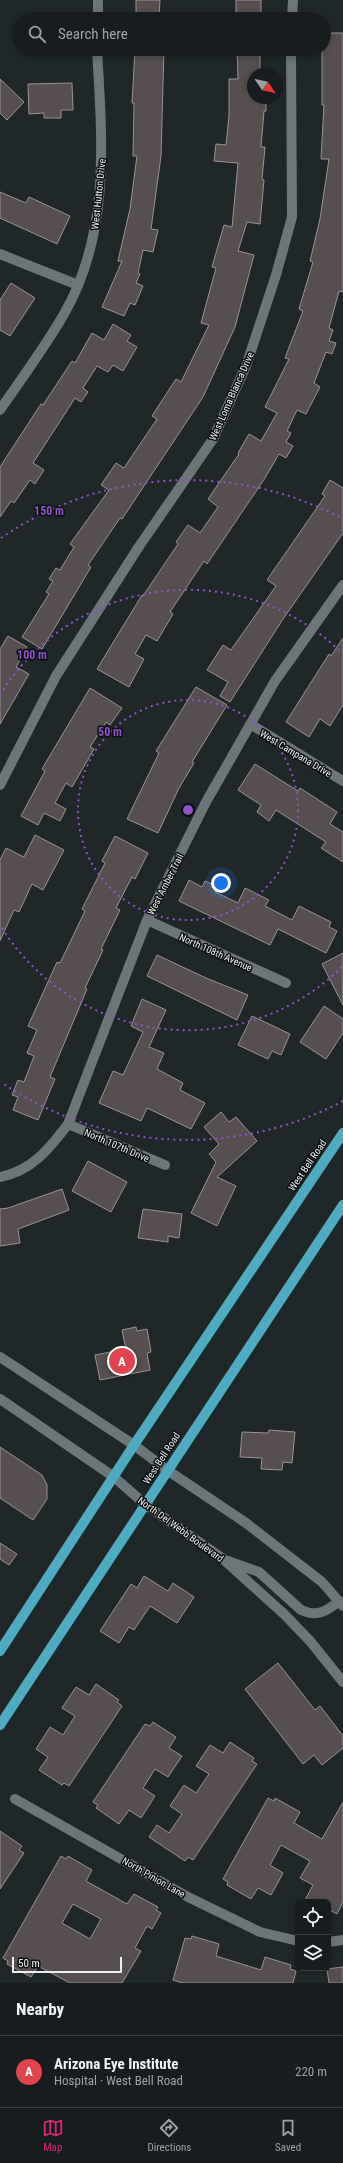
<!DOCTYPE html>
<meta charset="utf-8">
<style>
body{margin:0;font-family:"Roboto Condensed",sans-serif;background:#242a2c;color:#f1f3f6}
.controls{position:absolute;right:12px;bottom:12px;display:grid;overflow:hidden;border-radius:6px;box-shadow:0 2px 6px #0003}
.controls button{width:36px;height:36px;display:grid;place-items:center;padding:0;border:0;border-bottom:1px solid #363b3d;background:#171d1f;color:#f1f3f6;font:20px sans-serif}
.compass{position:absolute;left:247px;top:68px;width:36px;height:36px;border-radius:50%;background:#171d1f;box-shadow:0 2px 6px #0003;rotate:124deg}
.scale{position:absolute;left:12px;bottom:10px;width:110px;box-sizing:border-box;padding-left:4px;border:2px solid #ebeff1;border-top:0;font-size:11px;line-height:14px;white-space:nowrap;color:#ebeff1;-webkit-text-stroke:3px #0c0f10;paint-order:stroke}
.you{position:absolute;left:221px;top:883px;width:14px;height:14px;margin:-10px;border:3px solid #fff;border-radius:50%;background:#1a73e8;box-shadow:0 0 0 6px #1a73e833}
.badge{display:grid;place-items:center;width:26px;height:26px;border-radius:50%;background:#db2777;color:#fff;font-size:13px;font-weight:700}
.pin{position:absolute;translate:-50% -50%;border:2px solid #fff;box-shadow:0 1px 4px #0006}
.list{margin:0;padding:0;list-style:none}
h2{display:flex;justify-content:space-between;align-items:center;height:52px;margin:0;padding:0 16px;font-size:17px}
h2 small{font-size:13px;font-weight:400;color:#9ea2a4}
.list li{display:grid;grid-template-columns:26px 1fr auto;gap:12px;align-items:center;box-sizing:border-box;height:72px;padding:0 16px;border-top:1px solid #363b3d}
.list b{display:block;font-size:15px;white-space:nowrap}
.list p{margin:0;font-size:13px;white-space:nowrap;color:#9ea2a4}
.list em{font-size:13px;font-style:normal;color:#9ea2a4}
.icon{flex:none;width:22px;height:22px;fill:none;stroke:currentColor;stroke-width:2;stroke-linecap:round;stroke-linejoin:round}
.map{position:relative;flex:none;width:343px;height:1983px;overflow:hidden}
.search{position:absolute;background:#171d1f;box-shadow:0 2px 6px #0003;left:12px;right:12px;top:12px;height:44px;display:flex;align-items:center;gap:10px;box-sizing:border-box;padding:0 14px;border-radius:22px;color:#9ea2a4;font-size:15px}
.sheet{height:124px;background:#171d1f}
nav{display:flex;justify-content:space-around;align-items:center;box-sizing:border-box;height:56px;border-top:1px solid #363b3d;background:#171d1f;font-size:11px;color:#9ea2a4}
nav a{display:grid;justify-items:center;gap:2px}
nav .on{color:#db2777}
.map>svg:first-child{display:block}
.building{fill:#564e4f;stroke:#9b9293;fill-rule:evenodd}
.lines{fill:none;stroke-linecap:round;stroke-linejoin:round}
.minor{stroke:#6c7577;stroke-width:10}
.major{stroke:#4fabbf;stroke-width:10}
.ring{fill:none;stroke:#9153c9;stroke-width:2;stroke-dasharray:2 4}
.labels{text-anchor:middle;stroke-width:3;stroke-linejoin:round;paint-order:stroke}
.street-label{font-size:10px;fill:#ebeff1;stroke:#0c0f10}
.centre{fill:#9153c9;stroke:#0c0f10;stroke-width:2}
.ring-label{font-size:12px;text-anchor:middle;font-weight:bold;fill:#9153c9;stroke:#0c0f10;stroke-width:3;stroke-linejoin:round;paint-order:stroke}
</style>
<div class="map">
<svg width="343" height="1983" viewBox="0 0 343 1983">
<rect width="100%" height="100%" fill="#1f2729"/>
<!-- building -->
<path class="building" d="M136,0h24l-1,19h-23z
M236,0h25v19h-25z
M324,33h19v259l-4,-1 -10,37 4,2 -4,11 7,2 -4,11 -6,-2 -12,31 6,4 -14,27 -9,-4 -10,21 4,2 -5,9 7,4 -7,12 -7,-4 -14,24 -58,86 -3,-3 -34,51 3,2 -16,27 -11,-6 -11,19 9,5 -15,28 -32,-18 45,-74 1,1 35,-52 -2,-2 12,-17 12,8 18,-26 -10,-8 31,-45 -1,-1 11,-19 12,7 16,-28 -12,-6 24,-48 -4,-1 18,-47 -4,-2 14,-47 -3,-1 10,-42 9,-60h-8l3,-54h-2v-56h2z
M135,49h29l-3,107 -10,73 7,1 -5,22 -10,-2 -5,23 2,1 -4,9 7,3 -8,19 -5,-2 -6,13 -22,-9 20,-46h-4l12,-52 7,-53h-4l1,-53h-2z
M237,49h23v25h-7v24h13v13h-2l-3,36h4l-3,32 2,1 -4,44 -13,-2 -9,29 16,4 -19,72 -32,70 -81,122 -2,-1 -32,47 3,2 -49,82 -20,-12 27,-43 -3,-2 7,-11 -4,-2 7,-11 4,2 14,-23 -4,-3 39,-54 -8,-5 15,-22 8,5 33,-49 -5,-3 24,-37 5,3 28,-57 -8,-2 15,-55 -4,-1 12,-42 8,2 6,-64 -24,-2 2,-17 10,1 3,-29v-37h9z
M0,79l24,23 -17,18 -7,-7z
M72,83l1,27h-12v8h-17v-5l-15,1 -1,-30z
M0,192l26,11 3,-6 41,19 -13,28 -57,-26z
M11,283l24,15 -25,38 -10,-6v-30z
M113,324l18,11 -4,6 10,6 -14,24 -10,-6 -5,7 -11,-6 -14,22 5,4 -7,10 -6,-4 -42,65 11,7 -9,14 -5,-4 -16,23 -3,-2 -11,16v-50l41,-63 2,1 29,-44 3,2 17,-30 12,7z
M330,480l13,8v45l-60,86 -53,83 -10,-6 8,-14 -21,-12 16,-25 8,5 45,-64 -9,-6 58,-84 -3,-2z
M8,636l19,11 -11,20 13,7 -29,50v-75z
M343,638v67l-13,21 -10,-7 -11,18 -23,-15 43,-68 2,2z
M196,687l31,18 -35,57 2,1 -15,25 -21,45 -31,-14 32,-66 -3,-2z
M90,688l32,20 -12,17 -4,-3 -16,25 4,2 -22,38 -6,-4 -11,20 11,6 -6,12 -16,-8 -6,12 -17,-9 24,-45 -3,-2z
M255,764l43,27 2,-3 37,24 -7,12 13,8v30l-22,-14 5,-6 -50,-32 -7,11 -12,-9 4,-7 -23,-15z
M35,835l29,15 -21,40 -11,-6 -13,28 -5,-2 -14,31v-81l6,-12 18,9z
M115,836l33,17 -13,26 -3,-2 -16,31 4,2 -19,39 2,1 -18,38 2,1 -37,88 5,2 -17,41 -25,-10 5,-13 -6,-2 6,-15 6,2 10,-26 -7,-3 10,-23 -9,-4 29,-64 3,1 25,-52 -3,-2 23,-46 -3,-2z
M189,880l13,7 3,-6 13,6 -3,5 23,11 7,-15 24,12 -4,6 27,14 7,-14 32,16 -2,5 8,4 -11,22 -48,-24 -8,16 -91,-44z
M343,953v52l-21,-41z
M157,955l49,23 42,17 -11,25 -90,-44z
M142,999l24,11 -17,37 15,6 -7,16 26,14 -3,7 25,13 -14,26 -44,-21 -6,13 -42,-18 14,-32 10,4 20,-43 -12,-6z
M324,1006l19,13v14l-17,26 -26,-17z
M252,1016l38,18 -9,21 -9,-4 -4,8 -30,-14z
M221,1112l8,10 7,-5 21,24 -40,36 19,9 -19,40 -26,-13 25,-51 -7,-8 10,-10 -15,-17z
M88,1161l39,21 -16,30 -39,-21z
M62,1189l7,21 -51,19 2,14 -20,3v-37l8,-1z
M143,1209l39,5 -3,24 -11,-2v6l-30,-4z
M136,1327l1,4 10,-2 4,23 -4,1 3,17 -50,10 -5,-25 31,-6 -4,-19z
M269,1430l26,2 -3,31 -9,-1 -1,8 -21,-1 1,-11 -22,-1 2,-25 26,1z
M0,1447l42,28 5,10v14l-14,21 -33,-22z
M0,1543l17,11 -8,11 -9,-6z
M144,1576l24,15 5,-8 21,14 -17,26 -27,-17 -16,24 -5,-3 -10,16 -19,-12 31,-47 6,4z
M278,1663l37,47 5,-4 23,30v12l-21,17 -8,-10 -11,9 -58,-75z
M96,1684l23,16 -2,2 5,4 -53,80 -5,-3 -2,2 -23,-15 9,-13 -12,-8 14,-22 13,8 12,-19 -13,-8 14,-21 13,8z
M153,1722l23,15 -7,11 13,8 -14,21 -13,-8 -12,19 12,8 -14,22 -12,-8 -10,14 -23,-16 2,-3 -5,-3 52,-78 5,2z
M230,1742l24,16 -2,3 5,3 -64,96 -5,-3 -3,4 -36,-24 8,-12 12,8 13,-19 -12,-8 14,-21 12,8 13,-19 -13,-8 14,-21 13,8z
M268,1798l6,3 1,-3 25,14 -6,11 28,16 21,-37v100l-6,12 -9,-5v-7h-24l9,-17 -13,-7 10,-17 -29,-16 -11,20 13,8 -12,22 -13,-7 -7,11 -24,-14 1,-3 -5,-3z
M0,1831l22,15 -3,4 5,3 -24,36z
M61,1856l5,3 2,-3 24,14 -6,11 41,23 7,-10 24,13 -2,3 5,3 -9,16 -5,-3 -12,22 6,3 -19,32h-52l-32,-17 -7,11 -24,-13 1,-3 -5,-3zM73,1904l28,15 -11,20 -28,-16z
M192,1936l27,8 -3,12 45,14 4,-13 26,8 -1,4 6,2 -3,12h-110l-10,-3 12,-42 6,1z
M343,1967v16h-14l-2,-14z"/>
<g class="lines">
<!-- minor -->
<path class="minor" d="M98,19v-19
M292,19l1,-19
M0,254l78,31
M0,410c22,-32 45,-63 64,-96 47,-81 38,-176 33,-265
M250,724l93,57
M0,785l56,-109 82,-128 75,-109 33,-73 30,-91 16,-58 -1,-168
M147,920l139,63
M68,1124l97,41
M0,1177c32,-6 50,-29 68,-53l79,-204 59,-118 69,-121 68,-96
M0,1357l134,88 33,25 79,53 76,59 21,24
M0,1399l114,78 32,28 76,53 62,56 26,27 33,41
M228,1561l31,11 42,38c16,7 25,2 38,-9
M15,1799l173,98 72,35 38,9
M328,1942l15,-2"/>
<!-- major -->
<path class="major" d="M0,1651l134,-206 209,-312
M0,1725l343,-520"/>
</g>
<!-- distance rings -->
<g class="ring">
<circle cx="188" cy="810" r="110"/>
<path d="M342 967A220 220 0 0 1 0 925M0 695A220 220 0 0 1 342 653"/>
<path d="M343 1101A330 330 0 0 1 1 1082M1 538A330 330 0 0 1 343 519"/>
</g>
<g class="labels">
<!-- street labels -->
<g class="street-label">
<text transform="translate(98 194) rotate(-84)" y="4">West Hutton Drive</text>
<text transform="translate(231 396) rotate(-66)" y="4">West Loma Blanca Drive</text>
<text transform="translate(296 753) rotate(31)" y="4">West Campana Drive</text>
<text transform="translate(165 884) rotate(-63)" y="4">West Amber Trail</text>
<text transform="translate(216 952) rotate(24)" y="4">North 108th Avenue</text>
<text transform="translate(117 1145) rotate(23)" y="4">North 107th Drive</text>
<text transform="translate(307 1165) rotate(-56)" y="4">West Bell Road</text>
<text transform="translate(161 1458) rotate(-57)" y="4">West Bell Road</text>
<text transform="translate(181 1529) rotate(36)" y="4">North Del Webb Boulevard</text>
<text transform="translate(154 1877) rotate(30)" y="4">North Pinion Lane</text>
</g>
</g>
<circle cx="188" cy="810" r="6" class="centre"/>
<g class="ring-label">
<text x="49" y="515">150 m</text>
<text x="32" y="659">100 m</text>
<text x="110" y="736">50 m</text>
</g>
</svg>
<div class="controls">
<button><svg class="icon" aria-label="locate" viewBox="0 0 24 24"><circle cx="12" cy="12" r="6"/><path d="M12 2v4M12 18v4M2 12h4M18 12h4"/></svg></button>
<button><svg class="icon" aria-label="layers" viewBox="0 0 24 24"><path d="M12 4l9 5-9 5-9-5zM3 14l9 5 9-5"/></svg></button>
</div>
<svg class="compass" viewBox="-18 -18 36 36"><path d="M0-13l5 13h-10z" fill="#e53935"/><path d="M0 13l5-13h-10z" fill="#9ea2a4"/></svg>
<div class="scale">50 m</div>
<div class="you"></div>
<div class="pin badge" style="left:122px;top:1361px;background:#e0444e">A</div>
<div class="search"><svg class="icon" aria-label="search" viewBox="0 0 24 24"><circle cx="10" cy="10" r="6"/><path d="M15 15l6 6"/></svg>Search here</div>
</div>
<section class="sheet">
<h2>Nearby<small></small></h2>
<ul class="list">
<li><span class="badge" style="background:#e0444e">A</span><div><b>Arizona Eye Institute</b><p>Hospital · West Bell Road</p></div><em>220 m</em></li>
</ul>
</section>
<nav>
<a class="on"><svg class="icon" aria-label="map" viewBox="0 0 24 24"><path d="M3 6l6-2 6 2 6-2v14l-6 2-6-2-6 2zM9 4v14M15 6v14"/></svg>Map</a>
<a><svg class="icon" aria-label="directions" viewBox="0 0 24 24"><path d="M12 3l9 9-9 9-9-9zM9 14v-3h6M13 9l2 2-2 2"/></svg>Directions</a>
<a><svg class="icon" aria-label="saved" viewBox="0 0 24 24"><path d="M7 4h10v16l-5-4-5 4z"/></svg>Saved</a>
</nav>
